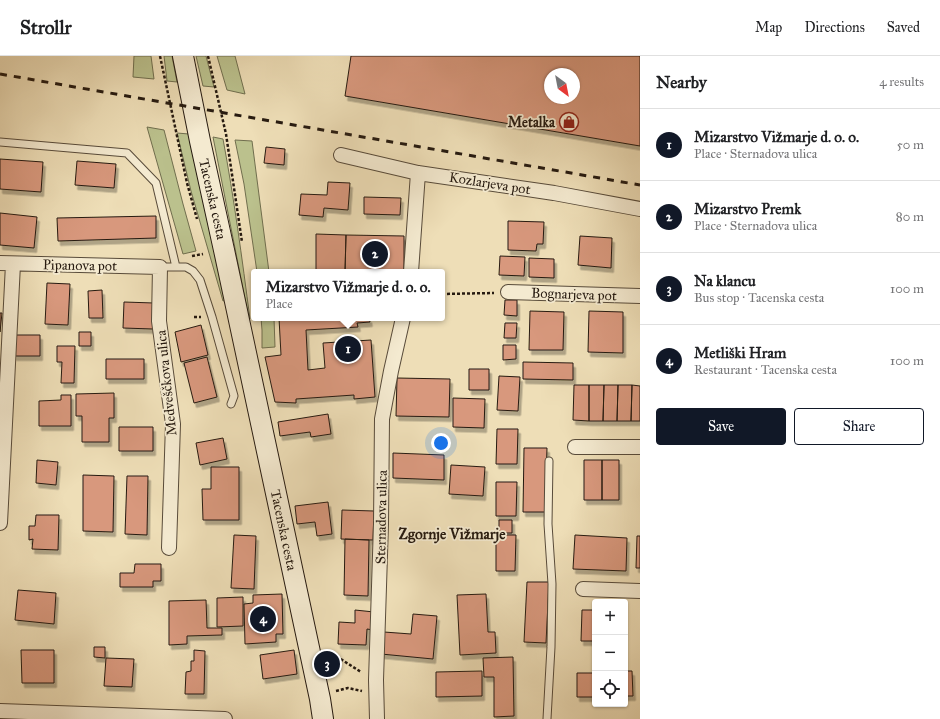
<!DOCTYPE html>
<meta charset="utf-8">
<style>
body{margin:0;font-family:"IM FELL Great Primer",serif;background:#f2f2f2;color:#202124}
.controls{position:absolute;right:12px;bottom:12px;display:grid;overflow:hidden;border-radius:4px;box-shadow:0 1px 3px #0004}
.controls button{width:36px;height:36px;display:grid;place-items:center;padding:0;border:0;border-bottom:1px solid #e0e0e0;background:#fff;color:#202124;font:20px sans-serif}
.compass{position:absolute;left:544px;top:12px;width:36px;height:36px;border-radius:50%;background:#fff;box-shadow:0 1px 3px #0004;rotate:148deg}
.you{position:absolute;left:441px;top:387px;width:14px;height:14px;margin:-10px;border:3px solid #fff;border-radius:50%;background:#1a73e8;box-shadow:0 0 0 6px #1a73e833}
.badge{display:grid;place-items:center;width:26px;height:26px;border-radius:50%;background:#111827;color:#fff;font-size:13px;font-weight:700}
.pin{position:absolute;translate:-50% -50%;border:2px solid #fff;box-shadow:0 1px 4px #0006}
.popup{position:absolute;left:251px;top:213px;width:194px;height:52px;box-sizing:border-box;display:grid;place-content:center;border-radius:4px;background:#fff;filter:drop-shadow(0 1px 3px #0005);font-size:13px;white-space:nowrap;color:#757577}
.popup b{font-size:15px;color:#202124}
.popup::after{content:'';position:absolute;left:50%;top:100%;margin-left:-8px;border:8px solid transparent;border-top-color:#fff}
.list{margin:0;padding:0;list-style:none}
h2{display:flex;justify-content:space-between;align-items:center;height:52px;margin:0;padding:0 16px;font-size:17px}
h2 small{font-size:13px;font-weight:400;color:#757577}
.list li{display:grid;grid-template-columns:26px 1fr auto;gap:12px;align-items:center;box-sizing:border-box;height:72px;padding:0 16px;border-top:1px solid #e0e0e0}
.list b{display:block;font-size:15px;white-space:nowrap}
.list p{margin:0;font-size:13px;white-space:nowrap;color:#757577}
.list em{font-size:13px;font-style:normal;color:#757577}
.actions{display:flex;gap:8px;padding:12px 16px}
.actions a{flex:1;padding:9px 0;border:1px solid #111827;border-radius:4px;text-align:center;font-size:14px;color:#111827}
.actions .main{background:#111827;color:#fff}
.icon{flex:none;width:22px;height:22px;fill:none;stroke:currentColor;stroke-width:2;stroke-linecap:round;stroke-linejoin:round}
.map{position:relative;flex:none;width:640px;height:663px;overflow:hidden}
header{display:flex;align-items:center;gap:24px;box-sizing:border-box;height:56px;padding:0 20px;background:#fff;border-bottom:1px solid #e0e0e0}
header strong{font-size:19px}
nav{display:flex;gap:22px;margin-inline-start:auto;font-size:14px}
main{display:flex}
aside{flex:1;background:#fff}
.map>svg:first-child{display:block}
.green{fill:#bbc18d;stroke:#706e4e}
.building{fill:#d8987d;stroke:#261a10;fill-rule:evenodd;filter:url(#shadow)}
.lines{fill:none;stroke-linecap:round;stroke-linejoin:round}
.service-casing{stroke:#584b3a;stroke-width:9}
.minor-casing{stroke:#584b3a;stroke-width:16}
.secondary-casing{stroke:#261a10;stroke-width:22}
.path{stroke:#261a10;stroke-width:2.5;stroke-dasharray:3 2;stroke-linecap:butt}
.service{stroke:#f4ead0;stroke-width:7}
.minor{stroke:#f4ead0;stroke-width:14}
.secondary{stroke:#f4ead0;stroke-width:20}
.rail{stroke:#261a10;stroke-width:3;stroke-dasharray:7 7;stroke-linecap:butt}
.labels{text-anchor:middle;stroke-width:3.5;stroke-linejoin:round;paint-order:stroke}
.poi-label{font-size:14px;font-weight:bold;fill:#261a10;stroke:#f4ead0;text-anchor:end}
.street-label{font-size:14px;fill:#261a10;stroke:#f4ead0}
.neighbourhood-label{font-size:15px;font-weight:bold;fill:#261a10;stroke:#f4ead0}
</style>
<header>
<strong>Strollr</strong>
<nav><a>Map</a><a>Directions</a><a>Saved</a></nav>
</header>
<main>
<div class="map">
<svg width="640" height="663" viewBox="0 0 640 663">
<defs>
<filter id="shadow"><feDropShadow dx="2.5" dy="4.5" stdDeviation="0" flood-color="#0004"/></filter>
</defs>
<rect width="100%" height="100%" fill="#eedeb7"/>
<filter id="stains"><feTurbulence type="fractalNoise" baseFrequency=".005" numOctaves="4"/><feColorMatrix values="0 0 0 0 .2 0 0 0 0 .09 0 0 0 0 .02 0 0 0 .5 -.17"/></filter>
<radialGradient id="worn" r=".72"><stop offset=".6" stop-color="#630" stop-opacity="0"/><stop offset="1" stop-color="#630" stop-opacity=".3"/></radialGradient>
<!-- green -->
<path class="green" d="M134,0h17l3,23 -21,-2z
M164,0h8l5,26 -10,-1z
M196,0h10l8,31 -11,-1z
M217,0h18l10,38 -18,-4z
M147,71l17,3 19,74 13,47 -13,3z
M177,77l12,1 37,166 -3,1 -32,-110z
M213,81l10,2c11,59 19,119 27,180h-1z
M235,84l17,1 17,131h-12l-13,-88z
M261,262h13l1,29 -13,1v-18z"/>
<!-- building -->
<path class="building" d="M351,0h289v90l-295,-50zM550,18h24v24h-24z
M266,91l19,2 -1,16 -20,-2z
M0,103l43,3 -2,30 -41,-3z
M77,105l39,3 -2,24 -39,-3z
M328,126l22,1 -2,27 -24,-2 -1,9 -24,-2 2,-21 26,1z
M364,141l37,1 -1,17 -36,-1z
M0,157l37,4 -3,31 -34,-3z
M156,160v22l-98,3 -1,-23z
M508,165l36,1 -1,22h-6l-1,7 -28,-1z
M316,178l30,1 -1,37h-29z
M346,179l58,1v36h-59z
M580,180l32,2 -1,30 -33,-3z
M500,200l25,1 -1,19 -25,-1z
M529,202l25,1v19l-25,-1z
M47,227l23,1 -2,41 -23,-1z
M102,234l1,28h-14l-1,-27z
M505,244h12v16l-13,-1z
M124,246l30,1 -1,26 -30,-1z
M530,255l34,1 -1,38h-34z
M589,255l34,1v41l-35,-1z
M0,257h2l-2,19z
M279,262h90l1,4 -13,1 1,4 -52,3 2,40 17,-2 -2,-25 48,-3 4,57 -21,2v-4l-58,4v4l-21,-1 -10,-45 16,-2z
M505,267h12l-1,15h-12z
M201,269l7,30 -27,7 -6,-30z
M79,276h12v14h-12z
M15,279h25v21h-26z
M503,289h13v14l-13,1z
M57,290h18l-1,37h-13l1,-21h-5z
M207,301l10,40 -23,6 -10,-40z
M106,303h38v20h-38z
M523,306l50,1v17l-50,-1z
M469,313h20v21h-20z
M499,320l21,1 -2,34 -21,-1z
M397,322l53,1 -1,38 -53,-1z
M574,329h15v36l-16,-1z
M589,329h15l-1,36h-14z
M604,329h14l-1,36h-14z
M618,329h14l-1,36h-14z
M632,329l8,1v35h-9z
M114,337v25h-5v24h-27v-26h-6v-22z
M61,339h10v31h-32v-25l22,-1z
M453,342l32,1 -1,29 -31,-1z
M328,358l3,20 -20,3 -1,-5 -30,4 -2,-14z
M119,371h34v24h-34z
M497,373h21l-1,35h-21z
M223,382l4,21 -27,6 -4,-22z
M524,392h23l-2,64h-22z
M393,397l51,2v25l-51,-2z
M37,404l21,2 -2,23 -20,-2z
M584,404h18v40h-18z
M602,404h17v40h-17z
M451,409l34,2 -2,29 -34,-2z
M211,411h28v53h-36l-1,-31h9z
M83,419l31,1 -1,56 -30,-1z
M127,420h21l-1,59 -22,-1z
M496,426h21l-1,34h-20z
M328,446l4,32 -15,2 -2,-14 -18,2 -2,-18z
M342,454l32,1 -1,29 -32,-1z
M36,459h23l-1,35 -26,-1 1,-10 -4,1v-14h6z
M499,464h13v13h-13z
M234,479l22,1 -2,53 -23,-1z
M496,479h20l-1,36h-19z
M575,479l52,3 -1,33 -53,-2z
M637,480h3v32h-4z
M345,483l24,1 -1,56 -24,-1z
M135,508h26v17h-8v6h-33v-14h14z
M527,526h22l-3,61 -22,-1z
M18,534l38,3 -2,31 -39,-4z
M282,538l1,40h-7v8l-31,2 -1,-40 9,-1v-8z
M486,538l2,38h7l1,21 -36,2 -3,-60z
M243,541v29l-26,1v-29z
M206,544l1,28h15v7l-35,1v8l-18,1v-44z
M355,554l19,2 -1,18 -6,-1 -1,16 -28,-1 1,-22 16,1z
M582,554h13v31h-14z
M413,558l24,2 -4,43 -52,-5 3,-22 27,2z
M94,591h11v11l-11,-1z
M21,594h33v33h-32z
M194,594l11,1 -1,43h-19l1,-22 5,-1v-10h3z
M294,594l3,24 -34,5 -3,-24z
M513,601l1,59 -20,1v-40h-10l-1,-19z
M106,602l28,1 -2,28 -28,-1z
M482,615v25l-46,1v-25z
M625,615h7l1,25h-8z
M577,617h18v24h-18z"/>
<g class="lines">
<!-- service casing -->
<g class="service-casing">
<path id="service" d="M0,86l127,11 29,30 20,84
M160,211h26l7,4 7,9 12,37 22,79 -3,8
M547,663l4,-72 1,-63 -4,-60 1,-63"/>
</g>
<!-- minor casing -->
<g class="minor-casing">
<path id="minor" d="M341,99l77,18 136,20 86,16
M0,207l160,4 -1,54 14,103 -4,124
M411,216l7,-99
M508,236l132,4
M575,391h65
M0,467l13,-259
M583,533l57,2
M0,655l225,8
M377,663l-1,-39 5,-156 1,-105 9,-48 12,-53"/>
</g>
<!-- secondary casing -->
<g class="secondary-casing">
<path id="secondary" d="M183,0l17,85 24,109 96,449 3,20"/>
</g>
<!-- path -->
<path class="path" d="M160,0l27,127 10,36
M208,0l18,78 16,108
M192,200l11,-2
M442,238l52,-1
M194,261h7
M328,595l33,21
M336,635l12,-3 14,3"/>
<!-- service -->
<use href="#service" class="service"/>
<!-- minor -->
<use href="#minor" class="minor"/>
<!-- secondary -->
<use href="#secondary" class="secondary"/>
<!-- rail -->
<path class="rail" d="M0,18l640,111"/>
</g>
<!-- icons -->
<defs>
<g id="shop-ring" transform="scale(1)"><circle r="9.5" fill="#f4ead0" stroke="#8f2418" stroke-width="1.5"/><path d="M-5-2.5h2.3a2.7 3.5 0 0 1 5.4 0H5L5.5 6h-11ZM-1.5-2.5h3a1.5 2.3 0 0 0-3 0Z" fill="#8f2418"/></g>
</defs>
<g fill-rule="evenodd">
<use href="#shop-ring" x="569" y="66"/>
</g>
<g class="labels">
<!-- poi labels -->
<g class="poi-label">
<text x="555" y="71">Metalka</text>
</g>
<!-- street labels -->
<g class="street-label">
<text transform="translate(490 127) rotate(9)" y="5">Kozlarjeva pot</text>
<text transform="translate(213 143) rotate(77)" y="5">Tacenska cesta</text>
<text transform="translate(80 209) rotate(1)" y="5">Pipanova pot</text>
<text transform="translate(574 238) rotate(2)" y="5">Bognarjeva pot</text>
<text transform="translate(166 327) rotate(-96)" y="5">Medveščkova ulica</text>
<text transform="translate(381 461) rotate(-89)" y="5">Sternadova ulica</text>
<text transform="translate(284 474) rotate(78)" y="5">Tacenska cesta</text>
</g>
<!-- neighbourhood labels -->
<g class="neighbourhood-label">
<text x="452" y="483">Zgornje Vižmarje</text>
</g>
</g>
<rect width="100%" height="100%" filter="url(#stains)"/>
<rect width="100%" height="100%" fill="url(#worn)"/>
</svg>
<div class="controls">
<button>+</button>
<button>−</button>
<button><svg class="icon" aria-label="locate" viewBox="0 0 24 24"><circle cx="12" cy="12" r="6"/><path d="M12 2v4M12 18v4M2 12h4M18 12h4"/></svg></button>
</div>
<svg class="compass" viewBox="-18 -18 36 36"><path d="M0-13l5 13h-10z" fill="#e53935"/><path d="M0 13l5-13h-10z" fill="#757577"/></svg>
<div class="you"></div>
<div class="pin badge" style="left:348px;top:293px">1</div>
<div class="popup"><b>Mizarstvo Vižmarje d. o. o.</b>Place</div>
<div class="pin badge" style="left:375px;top:198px">2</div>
<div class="pin badge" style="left:327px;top:608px">3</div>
<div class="pin badge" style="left:263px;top:563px">4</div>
</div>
<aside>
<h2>Nearby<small>4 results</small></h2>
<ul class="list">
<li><span class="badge">1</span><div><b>Mizarstvo Vižmarje d. o. o.</b><p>Place · Sternadova ulica</p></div><em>50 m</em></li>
<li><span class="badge">2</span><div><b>Mizarstvo Premk</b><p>Place · Sternadova ulica</p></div><em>80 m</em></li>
<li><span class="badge">3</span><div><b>Na klancu</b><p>Bus stop · Tacenska cesta</p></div><em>100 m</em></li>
<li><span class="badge">4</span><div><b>Metliški Hram</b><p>Restaurant · Tacenska cesta</p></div><em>100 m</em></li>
</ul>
<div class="actions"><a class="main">Save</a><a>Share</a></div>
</aside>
</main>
